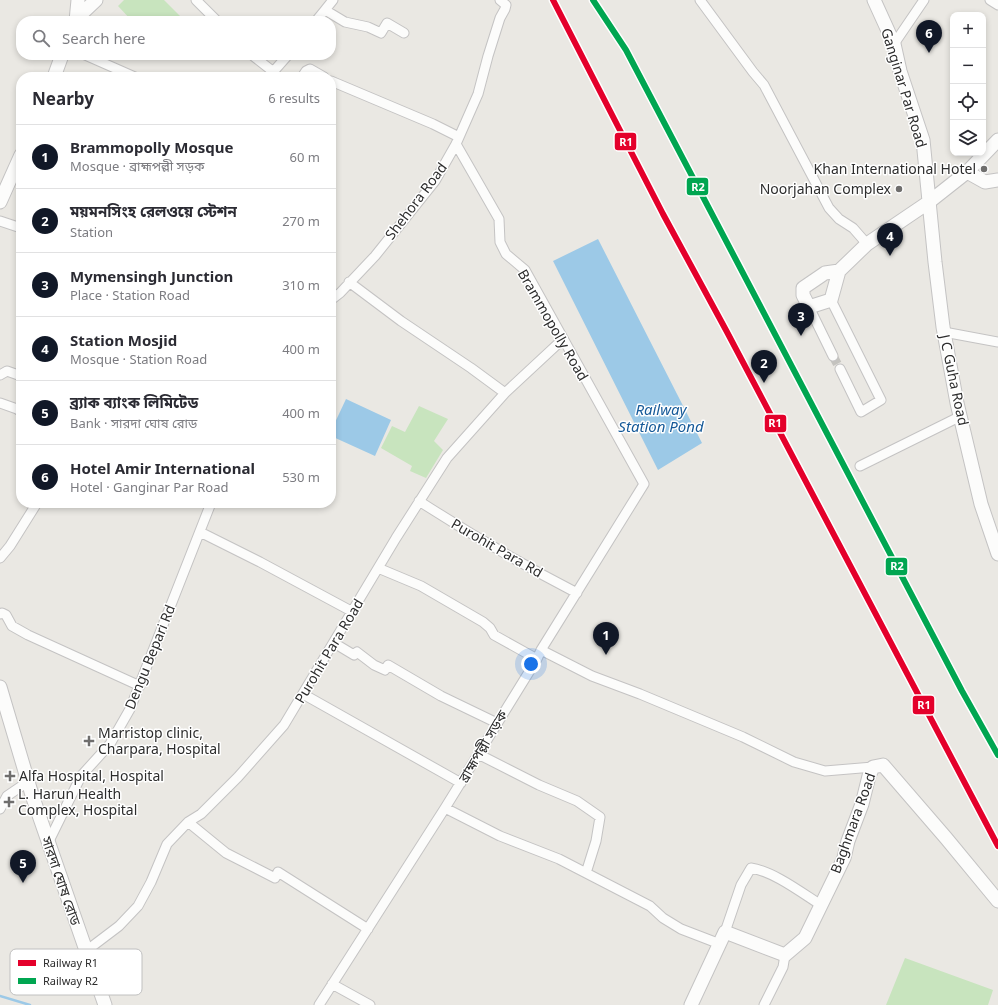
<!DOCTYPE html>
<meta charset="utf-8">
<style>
body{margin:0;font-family:"Noto Sans","Noto Sans Bengali",sans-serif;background:#f7f7f7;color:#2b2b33}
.controls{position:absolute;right:12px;top:12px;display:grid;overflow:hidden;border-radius:8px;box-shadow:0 2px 6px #0003}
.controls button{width:36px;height:36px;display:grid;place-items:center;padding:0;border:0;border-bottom:1px solid #e1e1e2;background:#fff;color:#2b2b33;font:20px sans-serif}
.you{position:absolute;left:531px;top:664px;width:14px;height:14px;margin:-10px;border:3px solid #fff;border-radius:50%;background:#1a73e8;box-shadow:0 0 0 6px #1a73e833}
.badge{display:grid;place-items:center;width:26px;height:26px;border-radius:50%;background:#111827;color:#fff;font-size:13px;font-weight:700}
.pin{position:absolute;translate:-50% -33px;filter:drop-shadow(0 1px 2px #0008)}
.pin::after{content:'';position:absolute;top:21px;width:14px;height:12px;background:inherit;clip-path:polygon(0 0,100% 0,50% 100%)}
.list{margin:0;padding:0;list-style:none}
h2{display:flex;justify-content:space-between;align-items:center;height:52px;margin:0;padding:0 16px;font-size:17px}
h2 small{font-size:13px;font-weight:400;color:#7c7c81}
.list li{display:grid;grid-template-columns:26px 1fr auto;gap:12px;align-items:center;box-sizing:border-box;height:64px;padding:0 16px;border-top:1px solid #e1e1e2}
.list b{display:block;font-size:15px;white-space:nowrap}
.list p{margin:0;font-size:13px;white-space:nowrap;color:#7c7c81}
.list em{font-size:13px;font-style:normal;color:#7c7c81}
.icon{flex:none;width:22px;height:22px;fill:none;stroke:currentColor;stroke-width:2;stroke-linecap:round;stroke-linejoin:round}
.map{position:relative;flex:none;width:998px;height:1005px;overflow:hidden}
.search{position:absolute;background:#fff;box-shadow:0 2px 6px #0003;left:16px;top:16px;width:320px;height:44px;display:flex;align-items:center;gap:10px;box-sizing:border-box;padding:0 14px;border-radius:16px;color:#7c7c81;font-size:15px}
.panel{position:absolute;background:#fff;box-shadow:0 2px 6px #0003;left:16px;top:72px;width:320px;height:436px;border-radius:16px}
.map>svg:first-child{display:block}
.green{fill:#c8e4be}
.water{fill:#9cc9e7}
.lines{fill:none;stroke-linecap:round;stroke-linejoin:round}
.stream{stroke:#9cc9e7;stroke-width:2.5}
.street-tunnel{stroke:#c4c3bf;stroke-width:9;stroke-dasharray:9 4.5;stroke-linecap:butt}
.street-casing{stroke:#c4c3c3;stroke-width:11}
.secondary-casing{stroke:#c4c3c3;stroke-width:15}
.street{stroke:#fcfcfb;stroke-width:9}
.secondary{stroke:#fcfcfb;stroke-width:13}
.rail-1-casing{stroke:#fff;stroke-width:9}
.rail-2-casing{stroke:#fff;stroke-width:9}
.rail-1{stroke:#e4002b;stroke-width:6}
.rail-2{stroke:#00a651;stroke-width:6}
.poi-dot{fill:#6f6e6d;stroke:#fff;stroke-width:1.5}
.labels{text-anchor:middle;stroke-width:3;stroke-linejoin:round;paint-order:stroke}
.street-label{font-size:14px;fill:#2d2d2d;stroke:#fff}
.poi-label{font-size:14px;fill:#2d2d2d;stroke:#fff;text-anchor:start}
.water-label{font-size:15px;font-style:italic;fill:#155998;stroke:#fff}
.key{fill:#fff;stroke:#c0c0c0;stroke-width:1}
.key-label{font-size:11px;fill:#2d2d2d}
.line-badge{stroke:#fff;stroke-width:1.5}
.badge-label{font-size:11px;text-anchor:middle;font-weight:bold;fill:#fff}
</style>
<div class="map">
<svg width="998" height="1005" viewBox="0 0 998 1005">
<rect width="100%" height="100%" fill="#eae8e3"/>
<!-- green -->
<path class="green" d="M124,0h40l18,18 -2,3h-48l-14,-15z
M419,406l29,13 -14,22 9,9 -17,28 -16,-7 2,-5 -31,-18 11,-22 13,6z
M905,958l88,32 -5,15h-102z"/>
<!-- water -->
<path class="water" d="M598,239l104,204 -44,27 -105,-209z
M346,399l45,21 -16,36 -44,-20v-5z"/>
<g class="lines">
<!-- stream -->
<path class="stream" d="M0,996l30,9"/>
<!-- street-tunnel -->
<path class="street-tunnel" d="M833,356l7,13"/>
<!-- street casing -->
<g class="street-casing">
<path id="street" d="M196,0l21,21
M700,0l53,72 11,13 65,123 10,11 14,9 14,16
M990,0l8,5
M325,10l8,-10
M316,21l9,-11 20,12 23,5 13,6 6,-10 17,10
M894,44l30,-44
M85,55l50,22
M252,55l28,22
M273,72l15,-17
M302,77l4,-6 4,-2 14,8
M331,81l102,43 26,13
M0,221l21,7
M349,282l52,39 70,47 34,25
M331,300l9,-7 35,-37 60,-75 21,-37 22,-50 10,-38 12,-38 5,-9 1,-4 -6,-5
M831,300l50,100 -20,12 -21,-43
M809,307l24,49
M944,332l54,10
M0,375l7,-4 14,5
M0,403l17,6 4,3
M860,466l101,-50
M419,501c51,33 104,64 158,92
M200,532l60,30 93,50
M0,558l10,-12 27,-43
M378,568l43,18 62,36 7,6 4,7 43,24
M0,614l2,-1 4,2 6,11 16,9 112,51
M334,643l20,12 3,-3 17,13 11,5 3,-5 53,31 56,27
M541,650l51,26 48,18 103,43 51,25 31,9 48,-4
M303,694l158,89
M478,754l61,31 38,16 23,16 -4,24 -10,32
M445,808l55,28 59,23 91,47 13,12 18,11 39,15
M0,809l7,-13 22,-15
M188,822l38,31 49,25 3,-6 90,57
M48,843l33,-67 29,-32 20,-35 81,-206
M725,932l16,-47 10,-17c22,3 51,25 70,37
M86,951l33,-25 19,-20 13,-24 16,-38 21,-22 13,-8 37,-37 46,-52 112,-187 51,-80 58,-65 57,-53
M332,984l38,21
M319,1005l126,-197 92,-149 4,-9 103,-166 -119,-214 -19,-16 -6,-12 -1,-23 -43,-75
M764,1005l19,-38 2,-12"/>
</g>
<!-- secondary casing -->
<g class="secondary-casing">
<path id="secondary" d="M874,0l20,44 6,27 23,69 12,122 8,65 14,76 24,101 17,50
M77,18l19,-18
M76,21l2,-21
M54,77l8,-22
M967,172l31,-32
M0,202l21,-47
M839,271l-14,2 -22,15v7l6,12 22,-7 8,-29 28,-27 62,-42 38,-30 18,10 13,-2
M0,687l32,108 73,210
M691,1005l34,-73 60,23 20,-17 39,-80 4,-17 14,-37 7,-28 4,-9 10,-2 63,73 52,63"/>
</g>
<!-- street -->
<use href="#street" class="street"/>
<!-- secondary -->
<use href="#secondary" class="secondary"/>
<!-- rail-1 casing -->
<g class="rail-1-casing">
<path id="rail-1" d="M553,0l110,214 64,118 271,514"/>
</g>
<!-- rail-2 casing -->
<g class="rail-2-casing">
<path id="rail-2" d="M593,0l33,50 336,641 36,64"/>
</g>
<!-- rail-1 -->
<use href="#rail-1" class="rail-1"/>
<!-- rail-2 -->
<use href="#rail-2" class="rail-2"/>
</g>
<!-- markers -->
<g class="poi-dot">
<circle cx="984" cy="169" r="4"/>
<circle cx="899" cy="189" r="4"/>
<path d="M87 735h4v4h4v4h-4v4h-4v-4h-4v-4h4z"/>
<path d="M8 770h4v4h4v4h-4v4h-4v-4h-4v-4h4z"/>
<path d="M7 796h4v4h4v4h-4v4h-4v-4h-4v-4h4z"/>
</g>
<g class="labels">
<!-- street labels -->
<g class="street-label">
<text transform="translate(904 88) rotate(73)" y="5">Ganginar Par Road</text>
<text transform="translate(416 201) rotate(-53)" y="5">Shehora Road</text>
<text transform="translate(553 325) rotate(60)" y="5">Brammopolly Road</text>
<text transform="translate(954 380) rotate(78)" y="5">J C Guha Road</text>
<text transform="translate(497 548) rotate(30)" y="5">Purohit Para Rd</text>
<text transform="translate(329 651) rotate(-59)" y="5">Purohit Para Road</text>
<text transform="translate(150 657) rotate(-68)" y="5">Dengu Bepari Rd</text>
<text transform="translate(483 746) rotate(-59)" y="5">ব্রাহ্মপল্লী সড়ক</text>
<text transform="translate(853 823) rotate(-70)" y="5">Baghmara Road</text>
<text transform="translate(61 881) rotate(71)" y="5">সারদা ঘোষ রোড</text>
</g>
<!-- poi labels -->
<g class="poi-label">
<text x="976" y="174" text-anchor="end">Khan International Hotel</text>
<text x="891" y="194" text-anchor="end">Noorjahan Complex</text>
<text x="98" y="738">Marristop clinic,<tspan x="98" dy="16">Charpara, Hospital</tspan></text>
<text x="19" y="781">Alfa Hospital, Hospital</text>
<text x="18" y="799">L. Harun Health<tspan x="18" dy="16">Complex, Hospital</tspan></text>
</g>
<!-- water labels -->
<g class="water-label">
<text x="661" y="415">Railway<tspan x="661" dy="17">Station Pond</tspan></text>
</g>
</g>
<!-- legend -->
<rect x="10" y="949" width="132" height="46" rx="6" class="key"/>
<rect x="18" y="960" width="18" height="6" fill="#e4002b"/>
<rect x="18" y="978" width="18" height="6" fill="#00a651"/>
<g class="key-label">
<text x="43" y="967">Railway R1</text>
<text x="43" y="985">Railway R2</text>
</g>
<g class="line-badge">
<rect x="614" y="132" width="23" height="19" rx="4" fill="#e4002b"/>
<rect x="686" y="177" width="23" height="19" rx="4" fill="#00a651"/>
<rect x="764" y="414" width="23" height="19" rx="4" fill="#e4002b"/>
<rect x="885" y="557" width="23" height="19" rx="4" fill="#00a651"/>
<rect x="912" y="695" width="23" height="20" rx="4" fill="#e4002b"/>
</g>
<g class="badge-label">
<text x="626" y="146">R1</text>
<text x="698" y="191">R2</text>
<text x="775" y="427">R1</text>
<text x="897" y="570">R2</text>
<text x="924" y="709">R1</text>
</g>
</svg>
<div class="controls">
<button>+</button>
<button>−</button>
<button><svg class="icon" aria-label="locate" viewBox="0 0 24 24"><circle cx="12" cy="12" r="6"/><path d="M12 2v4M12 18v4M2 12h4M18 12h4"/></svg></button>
<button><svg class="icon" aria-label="layers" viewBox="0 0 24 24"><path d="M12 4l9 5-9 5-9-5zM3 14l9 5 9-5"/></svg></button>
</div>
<div class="you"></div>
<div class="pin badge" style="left:606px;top:655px">1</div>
<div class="pin badge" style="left:764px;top:383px">2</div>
<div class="pin badge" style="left:801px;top:336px">3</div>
<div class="pin badge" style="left:890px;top:256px">4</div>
<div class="pin badge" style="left:23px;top:883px">5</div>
<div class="pin badge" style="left:929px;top:53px">6</div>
<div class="search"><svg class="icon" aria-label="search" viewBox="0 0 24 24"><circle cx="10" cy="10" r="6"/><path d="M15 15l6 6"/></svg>Search here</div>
<section class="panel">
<h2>Nearby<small>6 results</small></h2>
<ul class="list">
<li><span class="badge">1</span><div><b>Brammopolly Mosque</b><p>Mosque · ব্রাহ্মপল্লী সড়ক</p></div><em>60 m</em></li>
<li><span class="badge">2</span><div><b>ময়মনসিংহ রেলওয়ে স্টেশন</b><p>Station</p></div><em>270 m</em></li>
<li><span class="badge">3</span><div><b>Mymensingh Junction</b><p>Place · Station Road</p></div><em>310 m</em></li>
<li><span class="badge">4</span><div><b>Station Mosjid</b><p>Mosque · Station Road</p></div><em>400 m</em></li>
<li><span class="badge">5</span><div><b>ব্র্যাক ব্যাংক লিমিটেড</b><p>Bank · সারদা ঘোষ রোড</p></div><em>400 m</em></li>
<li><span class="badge">6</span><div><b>Hotel Amir International</b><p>Hotel · Ganginar Par Road</p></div><em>530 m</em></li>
</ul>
</section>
</div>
